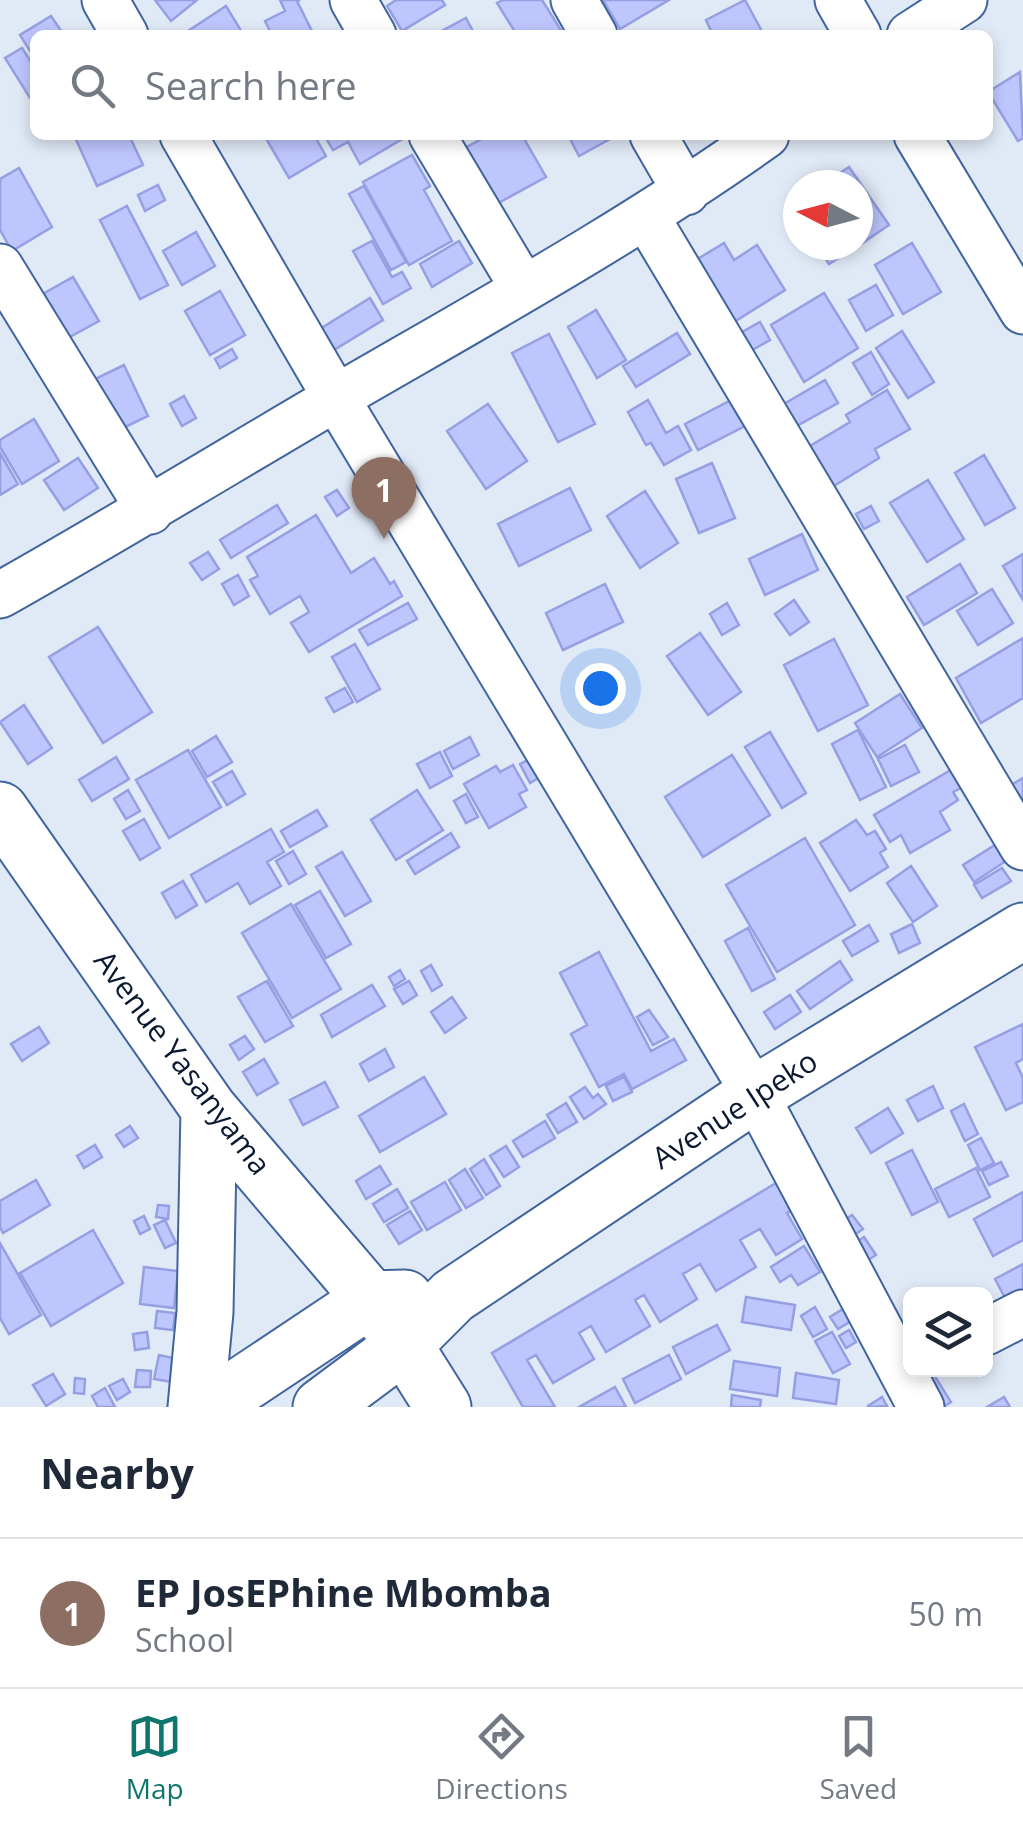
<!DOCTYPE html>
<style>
body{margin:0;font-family:"Open Sans",sans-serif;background:#f2f2f3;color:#1f2937}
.controls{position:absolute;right:30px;bottom:30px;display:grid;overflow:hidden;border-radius:15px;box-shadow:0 5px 15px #0003}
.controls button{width:90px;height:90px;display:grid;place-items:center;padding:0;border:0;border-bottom:2px solid #e0e1e3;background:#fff;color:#1f2937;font:50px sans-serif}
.compass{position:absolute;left:783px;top:170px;width:90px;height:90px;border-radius:50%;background:#fff;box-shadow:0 5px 15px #0003;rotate:276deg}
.you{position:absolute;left:600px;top:688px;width:35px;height:35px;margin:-25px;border:8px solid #fff;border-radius:50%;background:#1a73e8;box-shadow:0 0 0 15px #1a73e833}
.badge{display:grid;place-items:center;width:65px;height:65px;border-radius:50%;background:#0f766e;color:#fff;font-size:32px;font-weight:700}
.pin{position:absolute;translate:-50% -82px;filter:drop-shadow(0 2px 5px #0008)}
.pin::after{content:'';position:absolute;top:52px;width:35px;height:30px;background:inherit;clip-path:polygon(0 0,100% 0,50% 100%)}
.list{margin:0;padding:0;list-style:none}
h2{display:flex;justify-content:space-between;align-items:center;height:130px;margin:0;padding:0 40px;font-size:42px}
h2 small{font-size:32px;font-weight:400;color:#747a83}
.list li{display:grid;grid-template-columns:65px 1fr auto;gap:30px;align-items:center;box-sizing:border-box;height:150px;padding:0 40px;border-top:2px solid #e0e1e3}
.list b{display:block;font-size:38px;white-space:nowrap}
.list p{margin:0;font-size:32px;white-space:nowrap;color:#747a83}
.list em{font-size:32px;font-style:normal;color:#747a83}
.icon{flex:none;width:55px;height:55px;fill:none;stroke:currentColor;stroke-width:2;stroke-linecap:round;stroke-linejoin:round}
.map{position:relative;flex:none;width:1023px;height:1407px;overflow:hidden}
.search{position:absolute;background:#fff;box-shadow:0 5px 15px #0003;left:30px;right:30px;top:30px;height:110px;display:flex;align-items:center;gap:25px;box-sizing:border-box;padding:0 35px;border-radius:15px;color:#747a83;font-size:38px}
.sheet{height:280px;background:#fff}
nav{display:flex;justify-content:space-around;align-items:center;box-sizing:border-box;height:140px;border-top:2px solid #e0e1e3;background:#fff;font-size:28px;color:#747a83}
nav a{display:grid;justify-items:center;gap:5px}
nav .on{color:#0f766e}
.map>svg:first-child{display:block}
.building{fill:#bec6fe;stroke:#979fe3;stroke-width:2.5}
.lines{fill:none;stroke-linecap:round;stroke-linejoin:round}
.minor-casing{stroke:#40659e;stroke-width:49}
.tertiary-casing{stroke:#40659e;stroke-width:59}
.minor{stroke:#fff;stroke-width:45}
.tertiary{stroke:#fff;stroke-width:55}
.labels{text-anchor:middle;stroke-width:9;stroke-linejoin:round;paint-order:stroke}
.street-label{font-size:30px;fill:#0a1930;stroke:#fff}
</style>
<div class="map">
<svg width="1023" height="1407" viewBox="0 0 1023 1407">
<rect width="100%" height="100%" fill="#e0e9f6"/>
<!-- building -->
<path class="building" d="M155,0h42l-26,21z
M280,0h20l-3,1 17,34h-42l-7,-14 20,-10z
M396,0h46l3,5 -43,26 -15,-25z
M503,0h39l22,35h-47l-20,-32z
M603,0h66l-49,29z
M745,0l19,35h-51l-7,-15z
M226,6l17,28 -61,1z
M51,16l13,19h-29v24l-15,-24z
M466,18l9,17h-39v-1z
M22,48l13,20v38l-30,-48z
M1020,72l3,66 -5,3 -30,-49z
M74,135h55l14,30 -46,21z
M264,135h50l12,21 -37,22z
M324,135h85l-49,29 -12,-22 -15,8z
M489,135h33l24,42 -53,29 -32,-56z
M568,135h40l2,4 -31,17z
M412,155l18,31 -6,4 28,51 -43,24 -46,-83z
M849,167l40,58 -38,26 -4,-6h11v-60h-36z
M19,168l33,59 -40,24 -12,-21v-51z
M158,185l7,15 -20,11 -7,-16z
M364,186l42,76 -15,8 -42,-76z
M127,206l41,79 -28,14 -40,-79z
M196,232l19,34 -33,19 -19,-34z
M372,241l20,36 10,-5 9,16 -28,16 -30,-53z
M459,241l13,22 -40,24 -12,-23z
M724,243l10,17 23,-15 28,45 -51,32 -38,-62z
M912,243l29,49 -38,22 -28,-49z
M816,245h24l5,9 -16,10z
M73,277l26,44 -33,18 -25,-44z
M876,285l17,30 -27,16 -17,-31z
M220,291l25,44 -35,20 -25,-44z
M824,293l34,55 -54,34 -33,-57z
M370,298l13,22 -49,30 -14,-21z
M596,310l30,50 -29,18 -29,-51z
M760,322l10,18 -25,14 -10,-18z
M902,331l32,51 -26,16 -32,-50z
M677,333l13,21 -54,33 -13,-21z
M549,334l46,90 -37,18 -46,-89z
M232,349l5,9 -17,10 -5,-9z
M871,352l18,32 -17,11 -19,-32z
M124,365l24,51 -31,15 -24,-51z
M825,380l13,23 -54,30 -12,-22z
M887,390l23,39 -35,20 4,9 -55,34 -24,-40 50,-30 -4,-7z
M184,396l12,22 -14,8 -12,-22z
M739,396l14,26 -55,28 -13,-26z
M648,400l18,33 12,-7 13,24 -27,15 -13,-22 -5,2 -18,-33z
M488,404l39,57 -41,28 -39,-58z
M34,419l25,42 -37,23 -22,-37v-7z
M0,453l18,31 -18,11z
M984,455l31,53 -30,17 -30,-52z
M78,458l20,30 -34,22 -20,-30z
M712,463l23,55 -36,15 -23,-54z
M928,480l36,59 -37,23 -37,-59z
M570,488l21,42 -72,36 -21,-42z
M337,490l12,18 -12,8 -12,-19z
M645,491l33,52 -38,25 -33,-52z
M277,505l11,18 -57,35 -11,-18z
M871,506l8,15 -15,8 -8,-15z
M316,515l35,58 23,-15 16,26 4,-3 8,15 -93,56 -18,-29 18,-11 -9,-16 -30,18 -20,-34 8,-4 -11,-19z
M802,534l16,36 -53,25 -16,-36z
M208,552l11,17 -17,11 -12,-17z
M1023,554v46l-20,-34z
M960,564l17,29 -53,32 -17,-28z
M238,575l11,21 -15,9 -12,-21z
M605,584l18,38 -60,28 -17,-37z
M992,589l21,34 -35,22 -21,-34z
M794,600l15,22 -19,13 -15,-21z
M408,603l9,16 -49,26 -9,-15z
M727,603l12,22 -17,10 -12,-21z
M98,627l54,85 -49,31 -54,-86z
M700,633l41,59 -33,23 -41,-59z
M1023,638v60l-42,25 -25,-45z
M834,639l34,66 -50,26 -34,-66z
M355,644l25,45 -23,13 -25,-45z
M345,688l8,14 -19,10 -8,-14z
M900,694l22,34 -45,29 -22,-34z
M24,705l28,43 -24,16 -28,-42z
M858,730l28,57 -26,13 -28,-56z
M770,732l36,61 -24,15 -37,-61z
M216,736l16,26 -25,15 -15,-26z
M470,737l9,18 -26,14 -9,-18z
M905,745l14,27 -28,14 -13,-27z
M188,750l33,57 -52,31 -33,-58z
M440,752l12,24 -22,12 -13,-24z
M732,755l38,60 -67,42 -38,-60z
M116,757l13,22 -37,22 -13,-21z
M532,758l10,18 -12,7 -10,-19z
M513,765l14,25 -8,4 7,13 -37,21 -25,-44 32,-18 4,6z
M956,767l11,18 -14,7 5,8 -18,12 10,18 -40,23 -9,-18 -11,7 -16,-27z
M232,771l13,23 -18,11 -14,-23z
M1023,778v39l-17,-29z
M128,790l12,21 -14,8 -12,-20z
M417,790l26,40 -47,30 -25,-40z
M466,794l12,23 -12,6 -12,-22z
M317,810l10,16 -37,21 -9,-16z
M144,819l16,29 -20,12 -17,-29z
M856,820l11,15 8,-4 11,18 -6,4 8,14 -38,24 -30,-48z
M271,829l13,23 -17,10 14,24 -31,18 -12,-21 -32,19 -15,-27z
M451,833l8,14 -44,27 -8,-13z
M805,838l50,87 -78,47 -51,-87z
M995,845l11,16 -32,21 -11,-17z
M293,851l13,23 -17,10 -13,-23z
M342,852l29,49 -26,15 -29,-49z
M911,866l26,40 -24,16 -26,-39z
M1002,868l9,13 -29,17 -8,-13z
M183,881l14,24 -21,13 -14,-25z
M320,891l31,53 -25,14 -31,-53z
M291,904l50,85 -49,29 -50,-85z
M912,924l8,19 -21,10 -8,-19z
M869,925l9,16 -26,15 -9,-15z
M748,928l27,51 -23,12 -27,-50z
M599,952l52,99 23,-12 12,21 -54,29 -8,-15 -25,13 -28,-53 16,-9 -27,-52z
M840,961l12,19 -42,29 -13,-18z
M431,965l11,20 -10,6 -11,-20z
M400,970l5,9 -11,7 -5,-9z
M267,981l26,45 -28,16 -27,-45z
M409,981l8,14 -14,9 -9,-15z
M372,985l13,21 -53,31 -11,-22z
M790,995l11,17 -26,17 -11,-17z
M452,997l14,21 -21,15 -14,-21z
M649,1010l19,27 -15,8 -16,-28z
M1023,1024v35l-7,4 7,15v24l-17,8 -31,-63z
M39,1027l10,16 -27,18 -11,-17z
M245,1036l9,13 -15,11 -9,-15z
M385,1049l9,18 -25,14 -9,-17z
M264,1059l14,24 -21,12 -14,-23z
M424,1077l22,37 -66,38 -21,-36z
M624,1077l8,15 -19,9 -7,-15z
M325,1082l13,25 -35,18 -13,-25z
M933,1086l10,22 -25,13 -11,-21z
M585,1087l8,11 5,-4 8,10 -22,15 -14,-22z
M566,1103l11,19 -19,11 -11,-18z
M964,1104l14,30 -13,7 -14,-30z
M888,1108l15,25 -32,20 -15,-25z
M545,1121l10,17 -32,19 -10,-16z
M130,1126l8,12 -14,9 -8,-12z
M981,1138l13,25 -14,7 -12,-25z
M95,1145l7,12 -18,11 -7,-12z
M506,1146l13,21 -15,10 -14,-21z
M912,1150l26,52 -26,13 -26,-52z
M484,1159l16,27 -14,9 -16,-26z
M1001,1162l7,14 -19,9 -7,-14z
M380,1166l11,18 -25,15 -10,-18z
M976,1168l14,29 -41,20 -14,-28z
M465,1169l18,29 -17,10 -17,-28z
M36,1180l14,25 -47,28 -3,-6v-26z
M445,1182l16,28 -34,20 -16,-28z
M776,1183l16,27 -5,3 15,26 -26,16 -16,-26 -20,11 16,27 -40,24 -16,-27 -17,10 14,25 -37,23 -16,-27 -9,5 15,26 -44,26 -15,-26 -12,7 15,26 -41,24 -17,-28 -9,5 28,47h-32l-31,-54z
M397,1189l11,19 -24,14 -11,-18z
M1023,1192v48l-30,16 -19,-37z
M158,1205l11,1 -1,13 -12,-2z
M410,1211l12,19 -23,14 -12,-19z
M852,1215l11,14 -16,11 -10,-15z
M144,1216l6,13 -10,5 -6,-13z
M165,1220l11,23 -11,5 -11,-23z
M93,1230l30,53 -72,43 -31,-53z
M864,1237l12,18 -14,9 -12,-18z
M0,1243l41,72 -32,19 -9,-16z
M804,1246l16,26 -22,13 -7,-10 -11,7 -9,-15z
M1023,1264v41l-11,6 -17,-32z
M144,1267l34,4 -4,37 -34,-4z
M746,1297l49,8 -4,25 -49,-8z
M815,1307l12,22 -14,8 -12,-21z
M843,1309l8,12 -13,8 -8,-12z
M157,1311l18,2 -2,17 -18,-2z
M717,1325l13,25 -44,24 -13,-27z
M849,1330l7,12 -10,6 -7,-12z
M147,1332l2,16 -14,2 -2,-16z
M832,1332l18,32 -17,9 -18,-32z
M159,1355l18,4 -5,23 -18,-3z
M669,1355l12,24 -46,24 -12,-24z
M734,1361l46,7 -3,28 -47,-7z
M137,1370l14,1 -1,16h-15z
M925,1370h6l20,32 -8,5z
M796,1373l43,7 -3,24 -43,-6z
M53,1374l12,20 -19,12 -13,-21z
M75,1378l10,1 -1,15 -10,-1z
M123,1379l7,13 -13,8 -8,-14z
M615,1387l11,20h-47z
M105,1388l10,19h-17l-6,-11z
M732,1395l29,5 -1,7h-29z
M882,1397l5,9 -19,1v-1z
M1004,1397l6,10h-23z"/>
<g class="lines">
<!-- minor casing -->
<g class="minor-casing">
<path id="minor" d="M105,0l20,35
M353,0l20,35
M574,0l20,35
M838,0l20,35
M910,35l54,-35
M183,135l153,263 419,696 166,313
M432,135l92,154
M653,135l33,57
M917,135l106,176
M647,218l376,629
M0,267l150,244
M0,595c119,-67 235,-138 353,-207 140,-81 281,-159 413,-253
M986,1332l37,-19"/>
</g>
<!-- tertiary casing -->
<g class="tertiary-casing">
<path id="tertiary" d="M0,810l209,299 162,190 33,46 39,62
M196,1407l9,-95 4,-203
M209,1407l162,-108 34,-1
M321,1407l83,-62 49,-49 302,-202 268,-163"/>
</g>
<!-- minor -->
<use href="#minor" class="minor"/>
<!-- tertiary -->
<use href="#tertiary" class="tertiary"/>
</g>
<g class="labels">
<!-- street labels -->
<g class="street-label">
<text transform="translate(182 1063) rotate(53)" y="10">Avenue Yasanyama</text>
<text transform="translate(735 1110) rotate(-33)" y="10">Avenue Ipeko</text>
</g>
</g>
</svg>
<div class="controls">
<button><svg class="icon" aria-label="layers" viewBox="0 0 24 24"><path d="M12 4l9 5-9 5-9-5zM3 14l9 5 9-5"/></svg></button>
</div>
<svg class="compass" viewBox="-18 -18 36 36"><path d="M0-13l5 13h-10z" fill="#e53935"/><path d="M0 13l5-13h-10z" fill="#747a83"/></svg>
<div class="you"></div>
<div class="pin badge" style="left:384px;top:539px;background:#8d6e63">1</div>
<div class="search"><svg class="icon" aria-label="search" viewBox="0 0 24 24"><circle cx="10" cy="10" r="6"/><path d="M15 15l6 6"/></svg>Search here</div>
</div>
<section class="sheet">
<h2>Nearby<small></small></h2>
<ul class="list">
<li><span class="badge" style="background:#8d6e63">1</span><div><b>EP JosEPhine Mbomba</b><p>School</p></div><em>50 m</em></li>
</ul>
</section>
<nav>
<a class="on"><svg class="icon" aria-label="map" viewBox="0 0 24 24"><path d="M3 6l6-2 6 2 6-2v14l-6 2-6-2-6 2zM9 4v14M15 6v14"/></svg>Map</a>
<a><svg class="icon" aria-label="directions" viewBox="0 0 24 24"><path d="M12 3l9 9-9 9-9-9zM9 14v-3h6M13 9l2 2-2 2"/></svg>Directions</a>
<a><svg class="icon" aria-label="saved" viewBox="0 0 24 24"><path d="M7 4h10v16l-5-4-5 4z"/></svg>Saved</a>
</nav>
